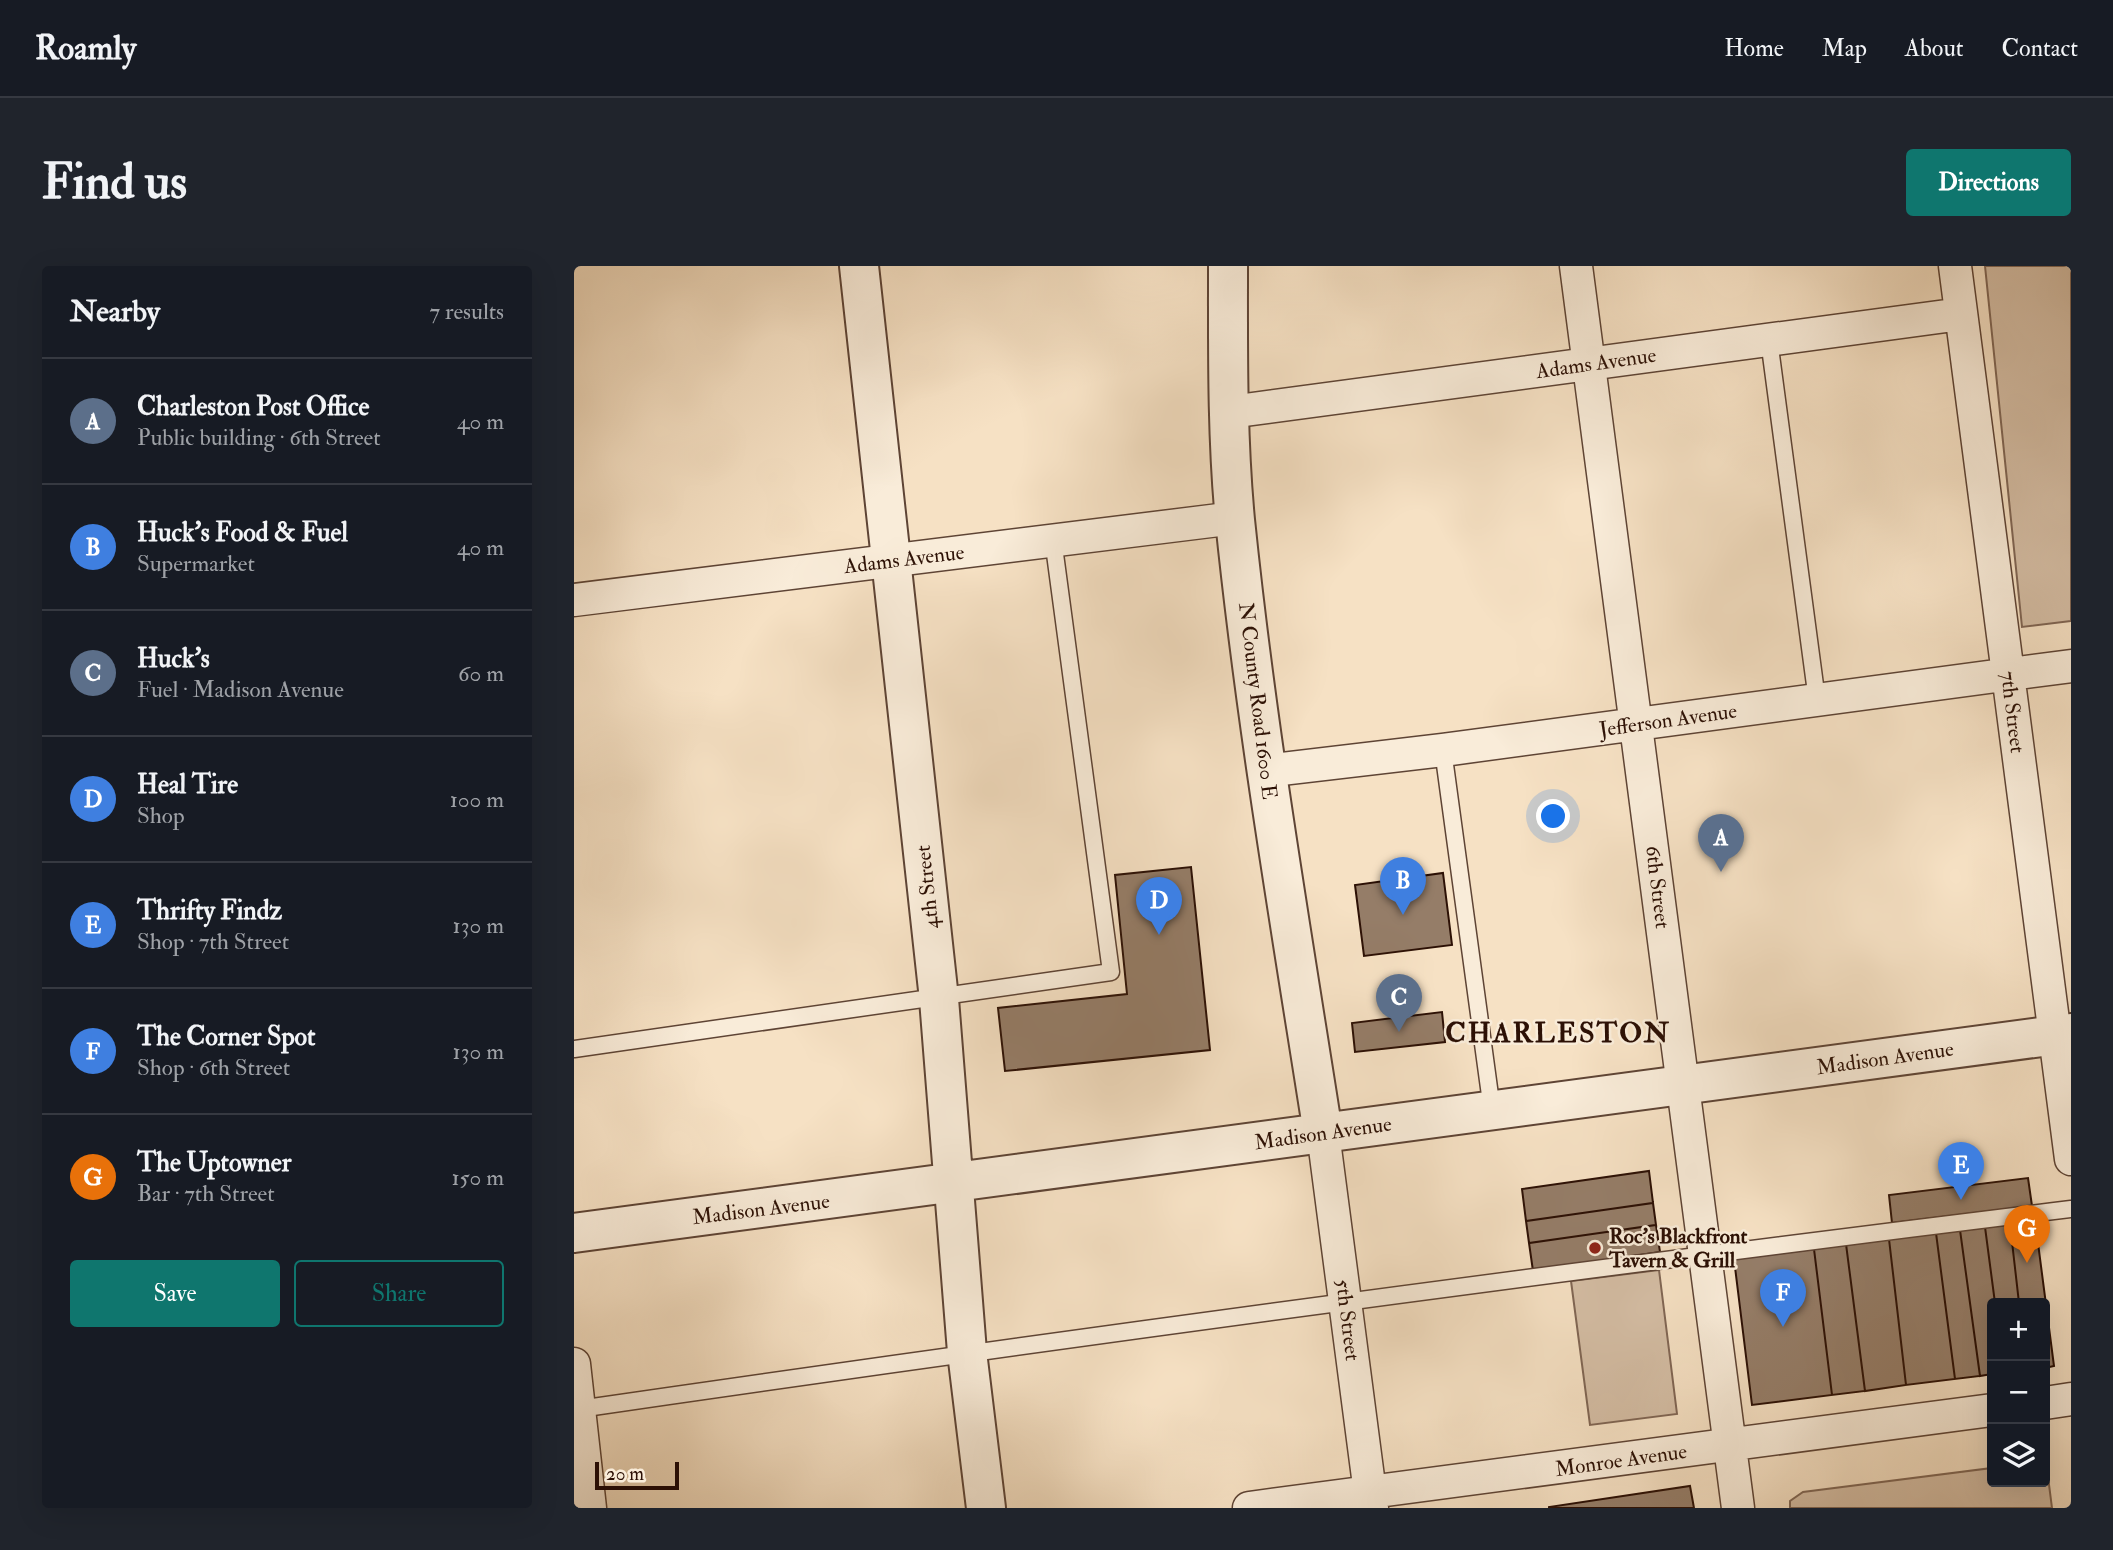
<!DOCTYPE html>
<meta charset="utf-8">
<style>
body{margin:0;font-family:"IM FELL Double Pica",serif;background:#20242c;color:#f1f3f6}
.controls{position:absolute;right:21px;bottom:21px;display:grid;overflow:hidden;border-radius:7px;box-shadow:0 7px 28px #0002}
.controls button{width:63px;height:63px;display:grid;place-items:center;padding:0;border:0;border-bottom:2px solid #363941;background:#171b24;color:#f1f3f6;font:35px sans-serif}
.scale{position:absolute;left:21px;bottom:18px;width:84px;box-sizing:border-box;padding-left:7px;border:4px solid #2c1005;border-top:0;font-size:19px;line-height:24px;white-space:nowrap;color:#2c1005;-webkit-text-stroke:5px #f9ecd9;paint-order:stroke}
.you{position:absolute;left:980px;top:551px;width:24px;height:24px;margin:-18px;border:5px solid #fff;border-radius:50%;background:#1a73e8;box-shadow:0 0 0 10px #1a73e833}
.badge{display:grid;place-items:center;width:46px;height:46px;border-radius:50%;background:#0f766e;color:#fff;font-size:23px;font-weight:700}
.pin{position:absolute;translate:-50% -58px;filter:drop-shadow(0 2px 4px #0008)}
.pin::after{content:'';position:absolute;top:37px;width:24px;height:21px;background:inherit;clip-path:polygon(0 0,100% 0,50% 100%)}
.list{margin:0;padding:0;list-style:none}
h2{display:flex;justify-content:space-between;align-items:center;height:91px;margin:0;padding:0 28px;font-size:30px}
h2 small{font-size:23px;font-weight:400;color:#9ea1a6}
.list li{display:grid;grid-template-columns:46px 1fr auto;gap:21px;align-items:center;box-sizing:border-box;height:126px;padding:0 28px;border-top:2px solid #363941}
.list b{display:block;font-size:26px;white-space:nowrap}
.list p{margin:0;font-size:23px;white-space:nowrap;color:#9ea1a6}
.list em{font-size:23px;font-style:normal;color:#9ea1a6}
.actions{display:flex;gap:14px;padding:21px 28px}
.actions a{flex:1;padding:16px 0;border:2px solid #0f766e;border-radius:7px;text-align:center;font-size:24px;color:#0f766e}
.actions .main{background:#0f766e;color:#fff}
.icon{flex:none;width:38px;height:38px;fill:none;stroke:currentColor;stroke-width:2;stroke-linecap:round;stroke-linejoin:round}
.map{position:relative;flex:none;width:1497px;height:1242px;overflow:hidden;border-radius:7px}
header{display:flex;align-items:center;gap:42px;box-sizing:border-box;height:98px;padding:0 35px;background:#171b24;border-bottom:2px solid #363941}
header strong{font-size:33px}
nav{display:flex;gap:38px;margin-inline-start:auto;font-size:24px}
.intro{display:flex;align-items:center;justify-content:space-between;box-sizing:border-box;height:168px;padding:0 42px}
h1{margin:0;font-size:49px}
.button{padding:18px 32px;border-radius:7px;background:#0f766e;color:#fff;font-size:24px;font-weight:700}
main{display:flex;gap:42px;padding:0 42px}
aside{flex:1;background:#171b24;border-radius:7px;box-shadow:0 7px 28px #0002}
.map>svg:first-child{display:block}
.green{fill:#d4bda4;stroke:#806654;stroke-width:2}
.building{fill:#957d68;stroke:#2c1005;stroke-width:2}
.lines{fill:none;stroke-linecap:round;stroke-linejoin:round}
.service-casing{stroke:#5e4435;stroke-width:19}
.minor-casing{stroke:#5e4435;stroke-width:35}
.tertiary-casing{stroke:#5e4435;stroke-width:42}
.service{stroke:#f9ecd9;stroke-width:16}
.minor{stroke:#f9ecd9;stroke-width:32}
.tertiary{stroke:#f9ecd9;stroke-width:38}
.poi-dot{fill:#8f2418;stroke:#f9ecd9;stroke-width:2.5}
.labels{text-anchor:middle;stroke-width:5;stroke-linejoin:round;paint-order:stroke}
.street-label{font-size:21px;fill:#2c1005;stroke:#f9ecd9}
.poi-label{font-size:21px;font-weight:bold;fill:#2c1005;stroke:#f9ecd9;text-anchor:start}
.district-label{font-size:28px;font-weight:bold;letter-spacing:2px;fill:#2c1005;stroke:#f9ecd9}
</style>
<header>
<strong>Roamly</strong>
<nav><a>Home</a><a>Map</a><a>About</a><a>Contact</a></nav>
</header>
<div class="intro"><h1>Find us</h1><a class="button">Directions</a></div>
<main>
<aside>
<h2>Nearby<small>7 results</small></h2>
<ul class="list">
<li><span class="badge" style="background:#5c6f8a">A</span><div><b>Charleston Post Office</b><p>Public building · 6th Street</p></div><em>40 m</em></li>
<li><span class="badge" style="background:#3f7fe0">B</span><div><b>Huck's Food &amp; Fuel</b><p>Supermarket</p></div><em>40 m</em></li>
<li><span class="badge" style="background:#5c6f8a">C</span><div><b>Huck's</b><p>Fuel · Madison Avenue</p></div><em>60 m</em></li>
<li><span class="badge" style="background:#3f7fe0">D</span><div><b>Heal Tire</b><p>Shop</p></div><em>100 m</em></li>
<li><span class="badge" style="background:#3f7fe0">E</span><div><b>Thrifty Findz</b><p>Shop · 7th Street</p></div><em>130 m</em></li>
<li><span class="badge" style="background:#3f7fe0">F</span><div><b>The Corner Spot</b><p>Shop · 6th Street</p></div><em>130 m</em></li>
<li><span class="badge" style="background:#e8710a">G</span><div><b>The Uptowner</b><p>Bar · 7th Street</p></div><em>150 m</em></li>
</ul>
<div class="actions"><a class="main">Save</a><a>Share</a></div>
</aside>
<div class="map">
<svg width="1497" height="1242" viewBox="0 0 1497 1242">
<rect width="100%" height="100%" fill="#f6e1c4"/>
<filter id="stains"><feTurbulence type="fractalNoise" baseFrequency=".00286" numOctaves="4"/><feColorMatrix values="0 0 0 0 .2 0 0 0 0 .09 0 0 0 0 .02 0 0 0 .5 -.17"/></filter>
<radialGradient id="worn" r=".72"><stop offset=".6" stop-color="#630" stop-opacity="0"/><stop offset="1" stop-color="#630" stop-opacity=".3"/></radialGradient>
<!-- green -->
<path class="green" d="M1411,0h86v355l-49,6z
M1085,1004l18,144 -87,11 -19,-144z
M1418,1202v14h53l2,-13 5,39h-262v-7l13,-9z"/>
<!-- building -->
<path class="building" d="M617,601l19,183 -205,21 -7,-63 129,-14 -12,-119z
M869,607l9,72 -88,11 -9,-71z
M868,746l3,30 -90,10 -3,-29z
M1075,905l4,32 -127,18 -4,-32z
M1454,912l4,28 -140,17 -3,-28z
M1079,937l3,22 -127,18 -3,-22z
M1461,954l19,146 -9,2v-65h-26l-9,-79z
M1436,958l9,79h-24l-10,-76z
M1082,959l4,27 -127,19 -4,-28z
M1411,961l10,76 -3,71 -12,2 -20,-146z
M1386,964l20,146 -25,3 -19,-146z
M1362,967l19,146 -49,6 -17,-146z
M1315,973l17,146 -41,6 -19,-147z
M1272,978l19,147 -33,4 -18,-146z
M1240,983l18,146 -80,10 -18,-146z
M1116,1220l4,22h-145v-1z"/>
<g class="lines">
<!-- service casing -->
<g class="service-casing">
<path id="service" d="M1195,74l48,360
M869,484l49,360
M0,783l537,-77 -58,-433
M5,1143c496,-72 994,-139 1492,-200"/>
</g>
<!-- minor casing -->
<g class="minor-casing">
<path id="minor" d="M1002,0l162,1242
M1381,0l116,893
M656,146l731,-98
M0,334l661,-82
M691,505l178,-21 628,-84
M749,867l49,375
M0,1098l16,144
M1471,1137l26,-4
M675,1242l743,-98"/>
</g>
<!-- tertiary casing -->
<g class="tertiary-casing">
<path id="tertiary" d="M285,0l80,733 28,353 19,156
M654,0c0,84 -1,170 7,254 21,205 56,409 88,613
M0,967l1497,-200"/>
</g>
<!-- service -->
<use href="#service" class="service"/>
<!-- minor -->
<use href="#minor" class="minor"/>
<!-- tertiary -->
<use href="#tertiary" class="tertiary"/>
</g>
<!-- markers -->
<circle class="poi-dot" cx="1021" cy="982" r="7"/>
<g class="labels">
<!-- street labels -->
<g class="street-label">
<text transform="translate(1022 97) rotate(-8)" y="7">Adams Avenue</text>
<text transform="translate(330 293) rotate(-7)" y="7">Adams Avenue</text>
<text transform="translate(684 435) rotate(83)" y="7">N County Road 1600 E</text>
<text transform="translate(1439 446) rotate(83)" y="7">7th Street</text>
<text transform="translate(1094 454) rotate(-8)" y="7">Jefferson Avenue</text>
<text transform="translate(353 621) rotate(-96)" y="7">4th Street</text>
<text transform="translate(1084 621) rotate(83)" y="7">6th Street</text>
<text transform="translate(1311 792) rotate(-8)" y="7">Madison Avenue</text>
<text transform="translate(749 867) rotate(-8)" y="7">Madison Avenue</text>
<text transform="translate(187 943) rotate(-7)" y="7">Madison Avenue</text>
<text transform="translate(774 1054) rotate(83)" y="7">5th Street</text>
<text transform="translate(1047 1194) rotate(-8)" y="7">Monroe Avenue</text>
</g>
<!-- poi labels -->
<g class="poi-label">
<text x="1035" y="977">Roc's Blackfront<tspan x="1035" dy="24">Tavern &amp; Grill</tspan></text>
</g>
<!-- district labels -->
<g class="district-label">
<text x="984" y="776">CHARLESTON</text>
</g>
</g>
<rect width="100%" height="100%" filter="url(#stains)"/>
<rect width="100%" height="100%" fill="url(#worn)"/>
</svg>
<div class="controls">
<button>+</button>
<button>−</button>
<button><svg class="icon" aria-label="layers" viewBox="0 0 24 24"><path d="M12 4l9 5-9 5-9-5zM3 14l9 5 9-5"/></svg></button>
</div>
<div class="scale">20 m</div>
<div class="you"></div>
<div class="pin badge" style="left:1147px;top:606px;background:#5c6f8a">A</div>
<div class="pin badge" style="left:829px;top:649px;background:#3f7fe0">B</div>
<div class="pin badge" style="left:825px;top:766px;background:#5c6f8a">C</div>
<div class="pin badge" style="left:585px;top:669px;background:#3f7fe0">D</div>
<div class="pin badge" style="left:1387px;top:934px;background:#3f7fe0">E</div>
<div class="pin badge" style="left:1209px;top:1061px;background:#3f7fe0">F</div>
<div class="pin badge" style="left:1453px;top:997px;background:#e8710a">G</div>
</div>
</main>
